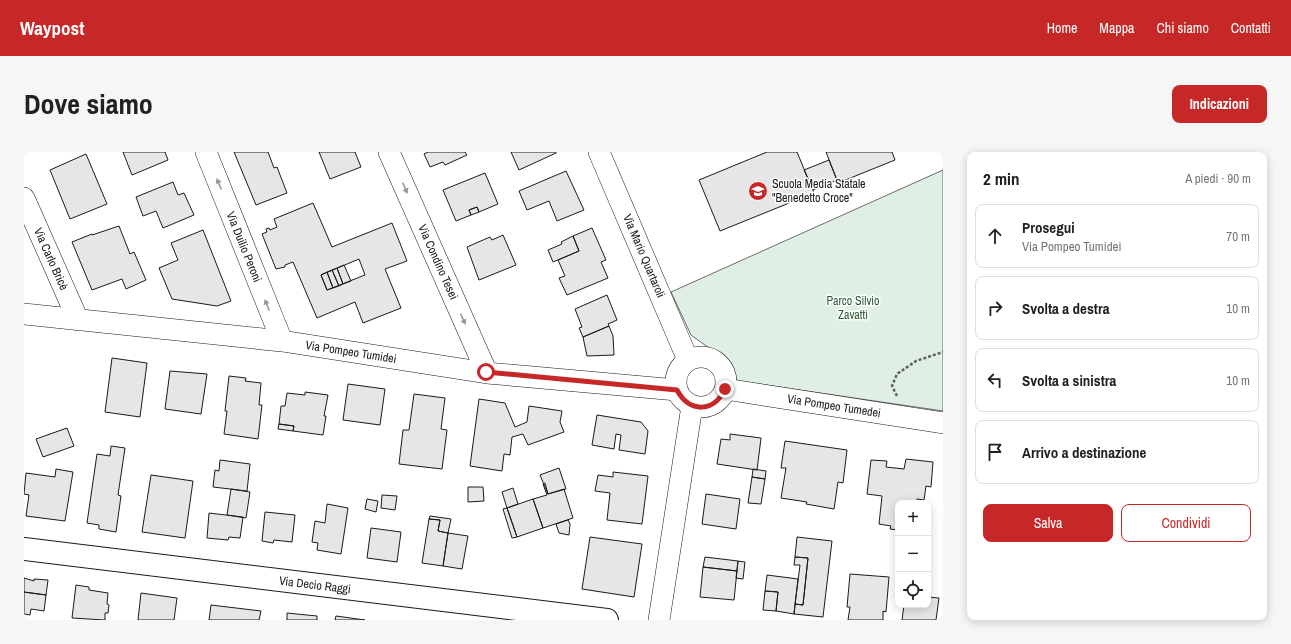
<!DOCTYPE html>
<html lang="it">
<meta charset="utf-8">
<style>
body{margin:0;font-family:"Archivo Narrow",sans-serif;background:#f6f6f6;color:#202124}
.controls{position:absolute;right:12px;bottom:12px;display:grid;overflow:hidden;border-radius:8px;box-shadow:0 2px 10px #0003}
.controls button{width:36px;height:36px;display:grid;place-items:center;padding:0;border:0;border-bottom:1px solid #e0e0e0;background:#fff;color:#202124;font:20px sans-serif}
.stop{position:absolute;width:12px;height:12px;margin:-9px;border:3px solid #c62828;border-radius:50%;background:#fff}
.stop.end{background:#c62828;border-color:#fff;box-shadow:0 1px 4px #0008}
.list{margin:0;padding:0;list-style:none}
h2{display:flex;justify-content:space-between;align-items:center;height:52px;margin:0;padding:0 16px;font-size:17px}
h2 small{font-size:13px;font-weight:400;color:#757577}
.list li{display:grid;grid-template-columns:26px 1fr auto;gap:12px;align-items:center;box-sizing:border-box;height:64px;margin:0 8px 8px;padding:0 8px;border:1px solid #e0e0e0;border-radius:8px}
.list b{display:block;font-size:15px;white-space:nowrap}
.list p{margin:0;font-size:13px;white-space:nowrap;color:#757577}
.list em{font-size:13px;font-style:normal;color:#757577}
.actions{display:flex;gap:8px;padding:12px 16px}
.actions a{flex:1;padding:9px 0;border:1px solid #c62828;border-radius:8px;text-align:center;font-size:14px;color:#c62828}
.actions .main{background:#c62828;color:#fff}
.icon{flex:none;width:22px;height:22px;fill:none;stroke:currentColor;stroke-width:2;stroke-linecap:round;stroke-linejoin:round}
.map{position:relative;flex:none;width:919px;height:468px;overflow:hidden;border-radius:8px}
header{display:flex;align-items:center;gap:24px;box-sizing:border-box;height:56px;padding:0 20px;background:#c62828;color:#fff}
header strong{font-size:19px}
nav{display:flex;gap:22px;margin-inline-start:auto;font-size:14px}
.intro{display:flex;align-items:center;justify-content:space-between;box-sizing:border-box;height:96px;padding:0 24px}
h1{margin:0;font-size:28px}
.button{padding:10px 18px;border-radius:8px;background:#c62828;color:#fff;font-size:14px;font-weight:700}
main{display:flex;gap:24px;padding:0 24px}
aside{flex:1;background:#fff;border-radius:8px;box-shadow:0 2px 10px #0003}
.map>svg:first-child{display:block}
.green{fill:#e0efe3;stroke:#6a6a6a}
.building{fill:#e6e6e6;stroke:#1a1a1a;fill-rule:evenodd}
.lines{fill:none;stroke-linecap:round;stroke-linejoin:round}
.minor-casing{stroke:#1a1a1a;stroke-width:22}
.major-casing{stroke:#1a1a1a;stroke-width:24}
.path{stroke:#5f5f5f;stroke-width:2.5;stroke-dasharray:3 2;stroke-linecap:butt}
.minor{stroke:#fff;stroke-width:21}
.major{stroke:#fff;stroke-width:22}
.oneway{fill:#989898}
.route{stroke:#c62828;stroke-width:5}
.labels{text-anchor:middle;stroke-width:3;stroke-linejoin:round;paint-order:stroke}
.poi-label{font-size:12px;fill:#1a1a1a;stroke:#fff;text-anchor:start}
.street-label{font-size:12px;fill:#1a1a1a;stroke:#fff}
.park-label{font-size:12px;fill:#2b5a34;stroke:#fff}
</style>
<header>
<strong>Waypost</strong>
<nav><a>Home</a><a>Mappa</a><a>Chi siamo</a><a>Contatti</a></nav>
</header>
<div class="intro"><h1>Dove siamo</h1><a class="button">Indicazioni</a></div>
<main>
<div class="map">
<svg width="919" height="468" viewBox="0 0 919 468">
<rect width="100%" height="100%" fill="#fff"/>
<!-- green -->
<path class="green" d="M919,18v241l-205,-30 -18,-25 -29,-21 -20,-43z"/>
<!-- building -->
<path class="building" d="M99,0h42l3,8 -36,15z
M210,0h34l6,16 3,-1 10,26 -31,12z
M295,0h36l6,15 -31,12z
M404,0h37l2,3 -22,10 -2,-3 -13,5 -6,-13z
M487,0h45v1l-37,17z
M743,0h30l17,41 -94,38 -21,-51z
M802,0h66l3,8 -57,23z
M62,2l21,50 -37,15 -20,-49z
M805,8l8,20 -24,10 -9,-20z
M542,19l18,39 -27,11 -8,-20 -22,9 -8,-19z
M461,21l13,31 -19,8 -2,-5 -8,3 2,5 -15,6 -13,-31z
M149,30l5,13 6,-2 10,22 -31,13 -7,-17 -13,5 -7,-19z
M289,51l19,44 60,-24 15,38 -22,8 16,39 -38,15 -8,-21 -38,16 -24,-56 -8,3v2l-9,2 -14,-35 5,-2 -1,-3 3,-1 1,2 7,-3 -3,-8zM335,107l6,16 -38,15 -6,-15z
M453,55l2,5 -8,3 -2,-5z
M95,74l11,28 4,-2 12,28 -20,9 -4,-10 -30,11 -20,-48 20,-8v1z
M568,76l14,32 -5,2 7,16 -41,17 -8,-17 6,-2 -7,-16 21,-9 -6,-15z
M179,78l28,71 -14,5 -45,-7 -13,-31 19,-8 -7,-17z
M479,83l13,30 -37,15 -12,-33 23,-10 2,3z
M549,84l6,15 -26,11 -5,-12 14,-6 -1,-2z
M320,113l7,16 -8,3 -6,-16z
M313,116l6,16 -4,2 -7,-16z
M308,118l7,16 -6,2 -6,-16z
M303,120l6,16 -6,2 -6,-15z
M583,143l10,25 -9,4 1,2 -26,11 -4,-9 3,-1 -7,-18z
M585,174l4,10 1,19 -27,1 -4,-19z
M88,206l35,5 -7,54 -35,-5z
M146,219l37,3 -6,40 -36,-5z
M205,224l17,2 -1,3 16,2 -2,22h3l-4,34 -34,-5 3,-23h-2z
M324,232l37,5 -5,36 -37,-5z
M281,240l23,3 -4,21h2l-3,19 -30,-4 1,-5 -15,-2 2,-18h4l2,-13 18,2z
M390,242l31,4 -4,31 6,1 -5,39 -43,-5 4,-34h6z
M455,247l26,4 10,24 12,-5 2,-16 33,5 -2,11 4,10 -36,13 -5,-11 -11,3 -2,18 -6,-1 -2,17 -32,-5z
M573,263l44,7 7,9 -3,23 -26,-4 2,-15 -5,-1 -2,15 -22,-4z
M255,272l15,2 -1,5 -15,-2z
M43,276l7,18 -31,11 -7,-18z
M706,282l31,4 -4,32 -40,-6 4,-25 9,1z
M761,289l62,9 -4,33 -5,-1 -4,27 -28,-5 1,-2 -26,-4 5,-30h-5z
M87,294l14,2 -7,47 3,1 -5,36 -17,-3v-4l-12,-2 10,-69 13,2z
M882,307l27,3 -2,25 -5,-1 -2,14 -7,-1v4h-19v27l-8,-1 1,-3 -12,-2 3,-28 -15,-2 4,-34 16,1 -1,6 18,2z
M196,308l30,4 -3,27 -34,-4 2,-17 4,1z
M535,316l7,21 -18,5 -8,-19z
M32,317l17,3 -8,49 -39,-5 3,-21 -5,-1 2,-21 29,4z
M729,317l13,2 -1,8 -13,-2z
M589,320l35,4 -6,48 -35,-4 3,-27 -15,-2 3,-16 15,2z
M127,323l42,6 -8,57 -43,-6z
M728,325l13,2 -4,25 -13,-1z
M521,331l3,11 16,-5 9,29 -30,10 -10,-29 14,-4 -4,-11z
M444,335h15l1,14 -16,1z
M489,336l5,16 -11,4 -5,-16z
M207,337l19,3 -4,26 -19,-3z
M682,342l34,5 -4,30 -34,-5z
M358,343l15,1 -2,14 -14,-2z
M343,347l11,2 -2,11 -11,-3z
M509,347l10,29 -26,9 -10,-29z
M303,352l21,4 -7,46 -24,-4 1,-7 -6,-1 3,-21 10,2z
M483,356l10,29 -5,1 -9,-29z
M241,360l30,3 -3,27 -18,-2 -1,3 -11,-2z
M185,361l34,4 -3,21 -11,-1 -1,3 -21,-2z
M406,364l21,3 -3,14 -10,-2 2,-11 -11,-1z
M405,367l11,1 -2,11 10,2 -5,33 -21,-3z
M544,368l2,4 -1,11 -10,-2 -3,-9z
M347,376l30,4 -4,30 -30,-4z
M424,381l20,3 -6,33 -19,-3z
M566,385l52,7 -8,53 -52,-8z
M773,385l35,4 -9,76 -29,-3 1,-10 8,1 5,-47 -13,-1z
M681,405l33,4 -1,10 -34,-4z
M771,405l13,1 -5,47 -8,-1 5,-39h-6z
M714,409l7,1 -2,17 -7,-1z
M679,415l34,4 -3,29 -34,-3z
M826,422l39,3 -3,35 -3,-1v9h-35l2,-13h-3z
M743,423l31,4 -4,35 -18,-3 2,-19 -13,-1z
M0,426l10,3v-2l14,1 -2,15 -22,-3z
M52,433l13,2v3l19,3 -1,11 2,1 -1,8h-3v7l-33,-2z
M741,439l13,1 -2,19 -13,-1z
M0,440l22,3 -2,16 -13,-2 -1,6 -6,-1z
M117,441l36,5 -3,22h-36z
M904,445l11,1 -3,22h-34l2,-15h24z
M187,453l50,6 -2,9h-50z
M263,461l30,3v4h-30z
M312,464l29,4h-30z"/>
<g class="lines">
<!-- minor casing -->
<g class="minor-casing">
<path id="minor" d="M182,0l76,189
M365,0l98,221
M575,0l89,208
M0,46l54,122
M0,162l258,27 205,32 190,17
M652 230a25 25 0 1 1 50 0a25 25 0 1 1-50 0Z
M701,237l218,34
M635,468l33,-214"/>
</g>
<!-- major casing -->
<g class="major-casing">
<path id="major" d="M0,397l583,71"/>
</g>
<!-- path -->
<path class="path" d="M873,244l-5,-10 5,-12 19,-13 27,-9"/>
<!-- minor -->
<use href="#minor" class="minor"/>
<!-- major -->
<use href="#major" class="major"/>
</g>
<!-- one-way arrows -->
<defs><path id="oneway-solid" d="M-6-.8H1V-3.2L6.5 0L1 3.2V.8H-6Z"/></defs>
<g class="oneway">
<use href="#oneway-solid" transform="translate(195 32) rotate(-112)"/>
<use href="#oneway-solid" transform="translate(381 36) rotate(66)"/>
<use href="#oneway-solid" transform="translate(243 153) rotate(-112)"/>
<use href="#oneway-solid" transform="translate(439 167) rotate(66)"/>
</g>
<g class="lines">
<!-- route -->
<path class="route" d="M462,220l191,18c12,23 37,23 48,-1"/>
</g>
<!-- icons -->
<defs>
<g id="school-disc" transform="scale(1)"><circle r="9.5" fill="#c62828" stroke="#fff"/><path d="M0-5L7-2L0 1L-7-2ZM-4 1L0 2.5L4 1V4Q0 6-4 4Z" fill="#fff"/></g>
</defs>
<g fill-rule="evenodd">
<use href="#school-disc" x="734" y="39"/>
</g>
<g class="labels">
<!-- poi labels -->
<g class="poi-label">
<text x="748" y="36">Scuola Media Statale<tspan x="748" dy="14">"Benedetto Croce"</tspan></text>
</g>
<!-- street labels -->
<g class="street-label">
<text transform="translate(220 95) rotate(68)" y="4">Via Duilio Peroni</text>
<text transform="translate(620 104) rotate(67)" y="4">Via Mario Quartaroli</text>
<text transform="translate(27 107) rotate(66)" y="4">Via Carlo Bricè</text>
<text transform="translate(414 110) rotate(66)" y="4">Via Condino Tesei</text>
<text transform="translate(327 200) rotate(9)" y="4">Via Pompeo Tumidei</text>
<text transform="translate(810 254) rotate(9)" y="4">Via Pompeo Tumedei</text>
<text transform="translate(291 433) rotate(7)" y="4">Via Decio Raggi</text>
</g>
<!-- park labels -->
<g class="park-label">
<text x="829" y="153">Parco Silvio<tspan x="829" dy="14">Zavatti</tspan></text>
</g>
</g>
</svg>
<div class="controls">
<button>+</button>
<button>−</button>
<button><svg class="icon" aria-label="locate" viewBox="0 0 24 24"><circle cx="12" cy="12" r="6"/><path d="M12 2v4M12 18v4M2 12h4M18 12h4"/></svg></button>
</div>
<div class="stop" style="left:462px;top:220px"></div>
<div class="stop end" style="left:701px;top:237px"></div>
</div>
<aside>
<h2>2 min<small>A piedi · 90 m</small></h2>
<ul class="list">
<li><svg class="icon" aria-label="ahead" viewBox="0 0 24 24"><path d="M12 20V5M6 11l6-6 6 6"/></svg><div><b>Prosegui</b><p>Via Pompeo Tumidei</p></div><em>70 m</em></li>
<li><svg class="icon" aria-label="right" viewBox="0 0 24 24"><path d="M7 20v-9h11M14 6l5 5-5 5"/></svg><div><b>Svolta a destra</b></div><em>10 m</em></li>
<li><svg class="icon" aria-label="left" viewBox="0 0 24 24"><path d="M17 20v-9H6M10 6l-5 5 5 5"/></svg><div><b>Svolta a sinistra</b></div><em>10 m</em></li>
<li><svg class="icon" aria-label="arrive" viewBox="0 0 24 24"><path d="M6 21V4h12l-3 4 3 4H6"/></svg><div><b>Arrivo a destinazione</b></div></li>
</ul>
<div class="actions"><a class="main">Salva</a><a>Condividi</a></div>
</aside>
</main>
